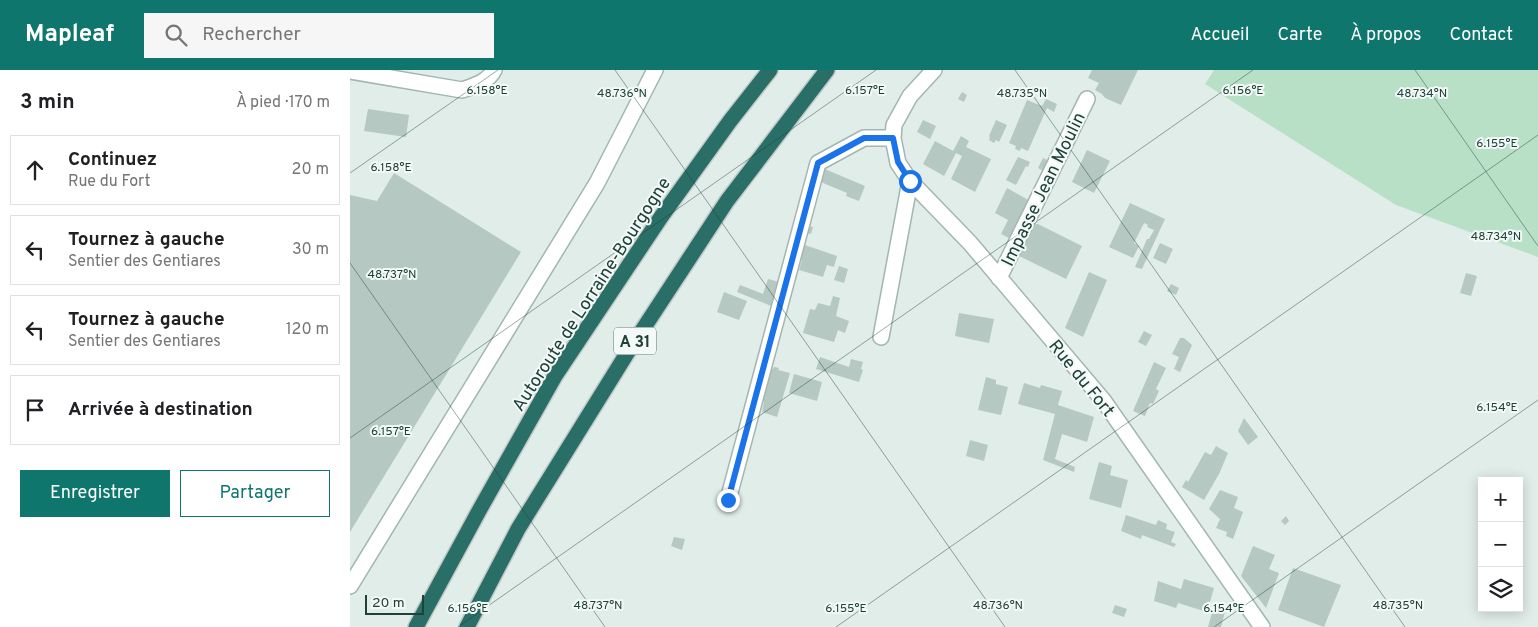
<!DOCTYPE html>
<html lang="fr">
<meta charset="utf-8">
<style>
body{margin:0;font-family:Overpass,sans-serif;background:#f6f6f6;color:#202124}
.controls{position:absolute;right:15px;bottom:15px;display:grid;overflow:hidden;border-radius:0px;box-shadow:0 2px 12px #0003}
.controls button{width:45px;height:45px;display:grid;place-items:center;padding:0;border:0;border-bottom:1px solid #e0e0e0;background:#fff;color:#202124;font:25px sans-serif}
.scale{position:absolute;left:15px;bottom:12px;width:59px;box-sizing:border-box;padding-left:5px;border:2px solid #20403a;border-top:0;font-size:14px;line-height:18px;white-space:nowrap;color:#20403a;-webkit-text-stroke:4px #f2f9f6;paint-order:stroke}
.stop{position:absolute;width:15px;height:15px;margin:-11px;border:4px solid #1a73e8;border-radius:50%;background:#fff}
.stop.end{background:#1a73e8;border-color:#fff;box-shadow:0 1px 5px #0008}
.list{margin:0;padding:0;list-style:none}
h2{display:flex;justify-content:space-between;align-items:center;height:65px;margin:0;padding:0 20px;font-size:21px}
h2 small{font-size:16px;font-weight:400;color:#757577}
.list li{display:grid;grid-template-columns:32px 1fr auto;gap:15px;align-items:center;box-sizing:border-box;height:70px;margin:0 10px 10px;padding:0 10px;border:1px solid #e0e0e0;border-radius:0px}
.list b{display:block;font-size:19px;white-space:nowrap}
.list p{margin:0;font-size:16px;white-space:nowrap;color:#757577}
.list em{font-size:16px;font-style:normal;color:#757577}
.actions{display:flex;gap:10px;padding:15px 20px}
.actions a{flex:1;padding:11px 0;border:1px solid #0f766e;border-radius:0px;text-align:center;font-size:18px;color:#0f766e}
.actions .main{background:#0f766e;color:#fff}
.icon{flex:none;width:28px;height:28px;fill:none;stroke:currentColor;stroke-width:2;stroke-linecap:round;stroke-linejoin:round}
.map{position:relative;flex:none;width:1188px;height:557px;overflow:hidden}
header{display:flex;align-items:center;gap:30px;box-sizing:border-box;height:70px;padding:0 25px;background:#0f766e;color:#fff}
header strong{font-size:24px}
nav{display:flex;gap:28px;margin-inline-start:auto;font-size:18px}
.search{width:350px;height:45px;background:#f6f6f6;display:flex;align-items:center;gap:12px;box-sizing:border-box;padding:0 18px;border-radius:0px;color:#757577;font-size:19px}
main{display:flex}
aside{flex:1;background:#fff}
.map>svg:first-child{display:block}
.green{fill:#b8e0c7}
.building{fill:#b6c8c2}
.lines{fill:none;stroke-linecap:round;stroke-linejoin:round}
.street-casing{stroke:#a3b6b1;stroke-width:18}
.highway-casing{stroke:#c1cac8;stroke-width:18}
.street{stroke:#fff;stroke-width:15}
.highway{stroke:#296e67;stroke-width:15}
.route{stroke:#1a73e8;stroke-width:6}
.ticks{fill:none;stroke:#20403a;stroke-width:1;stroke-opacity:0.45}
.labels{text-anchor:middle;stroke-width:4;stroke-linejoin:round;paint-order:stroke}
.shield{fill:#f2f9f6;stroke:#5f7872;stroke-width:1}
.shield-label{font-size:16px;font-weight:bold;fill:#20403a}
.street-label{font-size:18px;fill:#20403a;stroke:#f2f9f6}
.ticks-label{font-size:12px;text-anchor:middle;fill:#20403a;stroke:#f2f9f6;stroke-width:4;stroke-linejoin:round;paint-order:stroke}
</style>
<header>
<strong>Mapleaf</strong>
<div class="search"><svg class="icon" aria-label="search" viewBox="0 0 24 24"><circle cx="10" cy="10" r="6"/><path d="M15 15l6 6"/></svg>Rechercher</div>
<nav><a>Accueil</a><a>Carte</a><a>À propos</a><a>Contact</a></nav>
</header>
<main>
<aside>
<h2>3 min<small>À pied · 170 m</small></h2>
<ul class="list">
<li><svg class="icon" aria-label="ahead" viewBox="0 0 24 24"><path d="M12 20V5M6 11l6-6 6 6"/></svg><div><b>Continuez</b><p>Rue du Fort</p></div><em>20 m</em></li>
<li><svg class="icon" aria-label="left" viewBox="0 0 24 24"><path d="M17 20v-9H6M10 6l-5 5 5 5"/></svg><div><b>Tournez à gauche</b><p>Sentier des Gentiares</p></div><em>30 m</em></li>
<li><svg class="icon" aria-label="left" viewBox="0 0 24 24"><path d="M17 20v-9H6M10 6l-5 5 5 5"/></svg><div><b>Tournez à gauche</b><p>Sentier des Gentiares</p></div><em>120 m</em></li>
<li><svg class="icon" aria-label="arrive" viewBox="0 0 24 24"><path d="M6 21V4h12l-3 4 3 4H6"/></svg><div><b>Arrivée à destination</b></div></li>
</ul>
<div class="actions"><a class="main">Enregistrer</a><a>Partager</a></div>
</aside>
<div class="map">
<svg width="1188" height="557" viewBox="0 0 1188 557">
<rect width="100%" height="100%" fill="#e1ede9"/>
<!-- green -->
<path class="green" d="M864,0h324v187l-142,-52 -191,-121z"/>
<!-- building -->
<path class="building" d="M742,0h46l-17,35 -16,-7 -3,-4 -7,-4 4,-7 -11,-5z
M612,22l5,3 -3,7 -6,-3z
M696,29l11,5 -3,8 -7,-4 -19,43 -7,-3 -1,3 -5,-2 1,-3 -7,-3 18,-43 15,6z
M18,39l41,6 -3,22 -42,-6z
M573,50l13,6 -6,13 -13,-7z
M646,50l11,5 -8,17 -3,-2 -2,3 -5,-3 1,-3 -1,-1z
M611,66l8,5 -3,6 25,12 -16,33 -24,-13 11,-23 -6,-3 -12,23 -21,-12 12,-23 18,10z
M737,80l23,11 -16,32 -22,-11z
M668,87l12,5 -2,5 -2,-1 -10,19 -10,-5z
M693,88l8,4 -5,10 -8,-4z
M470,97l45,19 -6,15 -13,-5 1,-3 -31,-13z
M44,103l127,79 -171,280v-337l27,6z
M657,118l23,13 -17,39 -12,-6 7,-14 -13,-7z
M780,133l35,16 -23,50 -7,-2 12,-28h2l5,-9 -7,-3 1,-2 -4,-2 -10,20 5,3 -6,12 -24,-11z
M688,154l44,22 -16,33 -49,-24 15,-30z
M458,156l5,1 -2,7 -5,-1z
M449,173l38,13 -3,11 -7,-2 -4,12 -24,-7 3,-10 -8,-2z
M810,173l13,6 -7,15 -13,-6z
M489,196l9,3 -4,14 -10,-3z
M739,202l18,8 -24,57 -18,-9z
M1116,203l11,3 -6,20 -11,-3z
M418,209l15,4 -7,25 -39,-16 3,-7 23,9z
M821,214l8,4 -3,7 -9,-4z
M374,222l23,9 -8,19 -22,-8z
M483,226l7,2 -4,18 13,5 -4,12 -7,-3 -4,12 -31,-9 7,-24 5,1 3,-7 12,3z
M609,243l35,6 -5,24 -34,-7z
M794,261l8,4 -6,11 -8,-4z
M830,268h4l8,7 -12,27 -6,-3 5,-12 -7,-3z
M470,287l29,10 2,-8 12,3 -2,7 2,1 -4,12 -43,-13z
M804,292l12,6 -10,21 3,2 -6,13 -3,-1 -5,13 -12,-5z
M424,297l5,1 -1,2 12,3 -13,44 -15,-5 2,-10 -3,-1 10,-33 2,1z
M444,304l28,8 -5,19 -28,-8z
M636,307l10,3v4l12,3 -7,28 -23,-5z
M674,313l16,5 1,-3 21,6 -4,14 36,12 -7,25 -25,-8 -7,25 20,8 -1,5 -31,-12 12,-46 -37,-10z
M894,348l14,19 -10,8 -10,-14z
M620,370l18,5 -4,16 -18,-5z
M866,376l12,7 -9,21 -15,26 -22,-13 4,-7 2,2 17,-30 6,3z
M749,392l13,4 -2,9 18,5 -7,28 -32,-9z
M870,420l18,7 -4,11 9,4 -10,27 -7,-3 1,-4 -11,-4 4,-9 -11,-10z
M776,445l30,10 2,-5 9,4 -1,5 9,3 -4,10 5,2 -2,3 -32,-12 -1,4 -20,-8z
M936,446l3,5 -4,4 -4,-4z
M324,467l11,2 -3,11 -11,-4z
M903,476l22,9 -6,14 10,4 -13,35 -25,-32z
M943,498l48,17 -17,42 -46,-17z
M834,509l30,9 -7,24 -29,-9 -2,5 -22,-7 4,-20 23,8z
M765,535l12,4 -3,8 -12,-4z
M863,539l12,3 -4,15h-13z"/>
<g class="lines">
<!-- street casing -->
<g class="street-casing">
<path id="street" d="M584,0l-24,26 -16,29 -1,13 5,25 12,18 60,62 133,157 159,227
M0,1l112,19c12,-4 26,-8 32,-20
M649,208l88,-179
M531,267l29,-156
M378,430l90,-337 46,-25h29
M0,516l247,-403 58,-113"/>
</g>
<!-- highway casing -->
<g class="highway-casing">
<path id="highway" d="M66,557l64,-118 75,-133 106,-159 69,-96 40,-51
M117,557l51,-98 108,-174 101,-154 100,-131"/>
</g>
<!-- street -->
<use href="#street" class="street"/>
<!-- highway -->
<use href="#highway" class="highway"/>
</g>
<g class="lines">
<!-- route -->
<path class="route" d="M378,430l90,-337 46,-25h29l5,24 12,19"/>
</g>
<!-- ticks -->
<path class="ticks" d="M265,0l390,557M665,0l390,557M1065,0l123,176M0,103l148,-103M0,193l255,364M0,368l526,-368M108,557l795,-557M486,557l702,-492M864,557l324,-227"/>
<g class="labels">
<!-- shield labels -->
<rect class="shield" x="264" y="257.5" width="42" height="27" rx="4"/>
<g class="shield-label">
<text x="285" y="277">A 31</text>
</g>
<!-- street labels -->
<g class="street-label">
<text transform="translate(693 119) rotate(-64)" y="6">Impasse Jean Moulin</text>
<text transform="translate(241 224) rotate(-57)" y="6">Autoroute de Lorraine-Bourgogne</text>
<text transform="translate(732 308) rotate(51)" y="6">Rue du Fort</text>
</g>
</g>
<g class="ticks-label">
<text x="137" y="24">6.158°E</text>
<text x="515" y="24">6.157°E</text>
<text x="893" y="24">6.156°E</text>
<text x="272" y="27">48.736°N</text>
<text x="672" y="27">48.735°N</text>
<text x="1072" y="27">48.734°N</text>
<text x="1147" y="77">6.155°E</text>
<text x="41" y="101">6.158°E</text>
<text x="1146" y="170">48.734°N</text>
<text x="42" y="208">48.737°N</text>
<text x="1147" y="341">6.154°E</text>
<text x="41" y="365">6.157°E</text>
<text x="248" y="539">48.737°N</text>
<text x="648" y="539">48.736°N</text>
<text x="1048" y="539">48.735°N</text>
<text x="118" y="542">6.156°E</text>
<text x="496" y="542">6.155°E</text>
<text x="874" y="542">6.154°E</text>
</g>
</svg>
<div class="controls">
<button>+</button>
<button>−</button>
<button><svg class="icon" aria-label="layers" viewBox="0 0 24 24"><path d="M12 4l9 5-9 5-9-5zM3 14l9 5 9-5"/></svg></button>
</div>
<div class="scale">20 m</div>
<div class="stop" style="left:560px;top:111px"></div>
<div class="stop end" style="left:378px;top:430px"></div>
</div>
</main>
